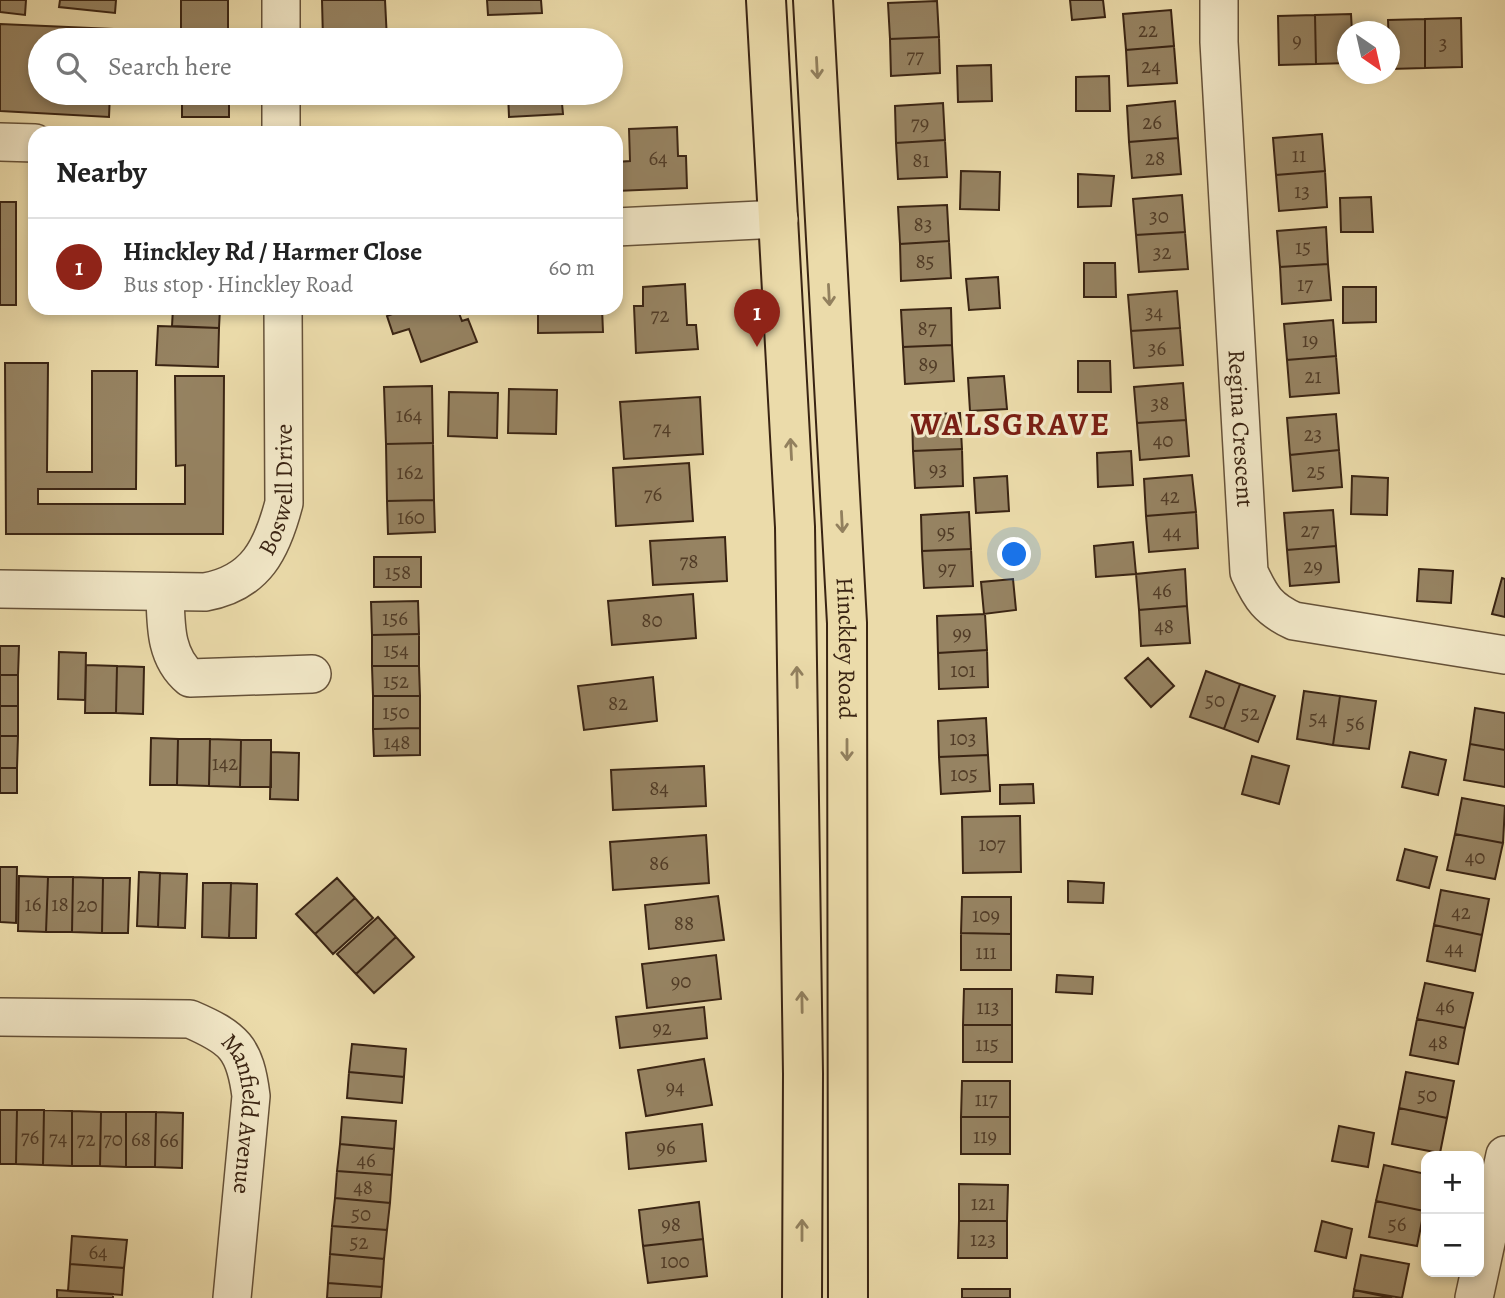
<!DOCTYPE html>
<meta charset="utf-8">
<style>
body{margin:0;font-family:Alegreya,serif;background:#f2f2f2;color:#222}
.controls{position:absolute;right:21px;bottom:21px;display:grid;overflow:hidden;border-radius:14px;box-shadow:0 4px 10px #0003}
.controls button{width:63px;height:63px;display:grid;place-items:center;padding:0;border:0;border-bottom:2px solid #e0e0e0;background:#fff;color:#222;font:35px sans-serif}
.compass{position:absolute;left:1337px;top:21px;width:63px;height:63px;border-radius:50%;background:#fff;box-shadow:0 4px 10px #0003;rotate:146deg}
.you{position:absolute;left:1015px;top:555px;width:24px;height:24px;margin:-18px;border:5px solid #fff;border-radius:50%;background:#1a73e8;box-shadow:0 0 0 10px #1a73e833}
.badge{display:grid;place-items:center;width:46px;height:46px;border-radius:50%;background:#8f2418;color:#fff;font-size:23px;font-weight:700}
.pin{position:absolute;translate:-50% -58px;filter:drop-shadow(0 2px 4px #0008)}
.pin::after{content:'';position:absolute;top:37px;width:24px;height:21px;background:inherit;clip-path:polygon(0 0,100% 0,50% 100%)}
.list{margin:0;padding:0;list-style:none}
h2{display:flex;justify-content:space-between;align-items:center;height:91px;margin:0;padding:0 28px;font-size:30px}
h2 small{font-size:23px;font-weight:400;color:#767676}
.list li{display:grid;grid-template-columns:46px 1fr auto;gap:21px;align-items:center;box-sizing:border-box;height:98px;padding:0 28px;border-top:2px solid #e0e0e0}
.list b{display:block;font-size:26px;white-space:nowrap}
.list p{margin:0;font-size:23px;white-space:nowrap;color:#767676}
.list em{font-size:23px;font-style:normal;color:#767676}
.icon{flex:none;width:38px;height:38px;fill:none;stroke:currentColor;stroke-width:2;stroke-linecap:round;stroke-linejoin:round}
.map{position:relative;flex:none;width:1505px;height:1298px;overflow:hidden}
.search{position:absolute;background:#fff;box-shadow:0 4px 10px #0003;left:28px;top:28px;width:595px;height:77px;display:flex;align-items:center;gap:18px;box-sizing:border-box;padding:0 24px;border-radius:38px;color:#767676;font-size:26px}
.panel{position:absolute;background:#fff;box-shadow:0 4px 10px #0003;left:28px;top:126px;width:595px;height:189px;border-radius:21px}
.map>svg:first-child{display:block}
.building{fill:#968362;stroke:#3a2413;stroke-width:2}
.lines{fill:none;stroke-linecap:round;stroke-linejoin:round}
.street-casing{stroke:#665239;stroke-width:40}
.highway-casing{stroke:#3a2413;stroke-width:42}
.street{stroke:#f2e8c8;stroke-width:37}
.highway{stroke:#ebdbaa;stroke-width:38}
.oneway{stroke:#92805e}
.labels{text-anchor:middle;stroke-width:6;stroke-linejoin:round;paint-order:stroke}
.number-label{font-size:21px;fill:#513c27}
.street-label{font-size:24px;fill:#3a2413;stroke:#f2e8c8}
.district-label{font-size:32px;font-weight:bold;letter-spacing:2px;fill:#7a1f14;stroke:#f2e8c8}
</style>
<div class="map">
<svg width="1505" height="1298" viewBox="0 0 1505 1298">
<rect width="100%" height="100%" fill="#ebdbaa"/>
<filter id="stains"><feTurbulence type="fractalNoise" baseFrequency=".00286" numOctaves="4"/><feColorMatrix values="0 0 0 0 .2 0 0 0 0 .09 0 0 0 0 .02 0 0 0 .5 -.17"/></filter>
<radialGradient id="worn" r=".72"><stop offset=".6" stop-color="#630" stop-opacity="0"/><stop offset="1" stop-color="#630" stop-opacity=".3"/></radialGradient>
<!-- building -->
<path class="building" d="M0,0h26l-1,15 -25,-3z
M60,0h56l-1,13 -56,-6z
M181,0h47v31h-47z
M322,0h63l2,40h-64z
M487,0h54l1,13 -54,2z
M1070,0h33l2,17 -33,3z
M937,1l2,36 -49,2 -2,-36z
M1171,10l3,36 -48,4 -3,-36z
M1351,14l1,18h-4v31l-32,1 -1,-49z
M1315,15l1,49 -37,1 -1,-49z
M1461,18l1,49 -37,1v-49z
M1425,19v49l-35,1 -2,-49z
M0,24l113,5v11h-73v53h70l-1,24 -109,-6z
M181,31h47v9h-47z
M939,37l1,36 -49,3 -1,-37z
M1174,46l3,37 -49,3 -2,-36z
M991,65l1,36 -34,1 -1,-36z
M1109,76l1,35h-34v-34z
M182,93h47v24h-47z
M508,93h53l2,21 -54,3z
M1175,101l3,37 -49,4 -2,-36z
M943,103l2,37 -49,3 -1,-37z
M486,127v6h-100v-4z
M677,127l1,29h8l1,32 -71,3v-29l14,-1 -1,-32z
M1322,134l3,37 -49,4 -3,-37z
M1178,138l3,36 -49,4 -3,-36z
M945,140l2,37 -49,2 -2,-36z
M961,171l39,1 -1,38 -39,-1z
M1325,171l2,36 -48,4 -3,-36z
M1078,174l36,2 -3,30 -33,1z
M1182,195l3,37 -49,3 -3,-36z
M1371,197l2,35h-32l-1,-34z
M0,202h16v103h-16z
M947,205l2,36 -49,3 -2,-37z
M1326,227l2,37 -48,3 -3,-36z
M1185,232l3,37 -49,3 -3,-37z
M949,241l2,37 -50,3 -1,-37z
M1084,263h31l1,34h-32z
M1328,264l3,36 -49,4 -2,-37z
M998,277l2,31 -31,2 -3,-31z
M685,284l2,41h9l2,24 -62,4 -2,-47h9v-19z
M1343,287h33v35l-33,1z
M1177,291l3,37 -49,3 -3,-36z
M173,308h47l-1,20 -47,-2z
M408,308h49l5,13 6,-2 9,23 -56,20 -12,-33 -16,5 -6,-18z
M553,308h49l1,24 -65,1v-23z
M951,308l1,37 -49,2 -2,-37z
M1333,320l3,36 -49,4 -3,-36z
M158,326l61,2 -1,39 -62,-2z
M1180,328l3,37 -49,3 -3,-37z
M952,345l2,36 -49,3 -2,-37z
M1336,356l3,37 -49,4 -3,-37z
M1078,361h32l1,31h-33z
M5,363h43l-1,109h45v-101h45l-1,118h-98v15h147v-39l-9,1 -1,-90h49l-1,158h-217z
M1004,376l3,33 -37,2 -2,-33z
M1183,383l3,37 -49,3 -3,-36z
M432,386l1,57 -47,1 -2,-57z
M509,389l48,1 -1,44 -48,-1z
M449,392l49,1 -1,45 -49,-2z
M700,397l3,57 -79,5 -4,-57z
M960,413l2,36 -49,2 -1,-36z
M1336,414l3,36 -49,5 -3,-37z
M1186,420l3,36 -49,4 -3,-37z
M433,443l1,57 -47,1 -1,-57z
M962,449l1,37 -48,2 -2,-37z
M1339,450l3,37 -49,4 -3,-36z
M1131,451l2,34 -35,2 -1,-34z
M689,463l4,58 -77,5 -3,-58z
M1192,475l4,37 -50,4 -2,-37z
M1007,476l2,35 -33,2 -2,-35z
M1352,476l36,2 -1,37 -36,-1z
M434,500l1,32 -47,2 -1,-33z
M1333,510l3,36 -49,4 -3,-37z
M969,512l2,37 -49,2 -1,-36z
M1196,512l2,36 -49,4 -3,-36z
M725,537l2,44 -74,4 -3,-44z
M1133,542l3,32 -40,3 -2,-31z
M1336,546l3,36 -49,4 -3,-36z
M971,549l2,37 -49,2 -2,-37z
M374,557h47v30h-47z
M1185,569l2,37 -48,4 -3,-36z
M1419,569l34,2 -2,32 -34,-2z
M1502,578l3,1v38l-13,-3z
M1013,579l3,31 -32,4 -3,-32z
M693,594l3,44 -84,7 -4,-44z
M418,601l1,33 -47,1 -1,-33z
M1187,606l3,37 -49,3 -2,-36z
M985,614l2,36 -49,3 -1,-37z
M419,634v32h-47v-31z
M0,646h19l-1,29h-18z
M987,650l1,37 -49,2 -1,-36z
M59,652l27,1 -1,47 -27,-1z
M1148,658l26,28 -23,21 -26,-29z
M86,665l31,1 -1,47h-31z
M117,666l27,1 -1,47 -27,-1z
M372,666h47l1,30h-47z
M1206,671l34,13 -16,45 -34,-12z
M0,675h18v31h-18z
M653,677l4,44 -73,9 -6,-44z
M1240,684l35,12 -17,46 -34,-13z
M1304,691l36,5 -7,49 -36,-6z
M373,696h47v32l-47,1z
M1340,696l36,5 -7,48 -36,-4z
M0,706h18v30h-18z
M1475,708l30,5v37l-35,-6z
M986,718l2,37 -49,2 -1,-36z
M420,728v27l-46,1 -1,-27z
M0,736h18l-1,32h-17z
M151,738l27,1 -1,46h-27z
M178,739h32l-1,47 -32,-1z
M210,739l31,1 -1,47 -31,-1z
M241,740h30v47h-31z
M1470,744l35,6v37l-41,-7z
M271,752l28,1 -1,47 -28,-1z
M1410,752l36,8 -8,35 -36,-8z
M988,755l2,36 -49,3 -2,-37z
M1252,756l37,10 -10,38 -37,-10z
M704,766l2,40 -93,4 -2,-40z
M0,768h17v25h-17z
M1033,784l1,19 -34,1v-19z
M1462,798l43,8 -2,37 -48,-9z
M1020,816l1,56 -58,1 -1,-56z
M1455,834l48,9 -8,36 -48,-9z
M706,835l3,48 -96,7 -3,-48z
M1405,849l32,8 -8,31 -32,-8z
M0,867h17l-1,56 -16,-1z
M139,872l21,1 -2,54 -21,-1z
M160,873l27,1 -2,54 -27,-1z
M19,876l29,1 -2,55 -28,-1z
M48,877h25l-1,55h-26z
M73,877l30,1 -1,55 -30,-1z
M103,878h27l-2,55h-26z
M337,878l18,20 -40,36 -19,-20z
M1068,881l36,2 -1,20 -35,-1z
M203,883h28l-2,55 -27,-1z
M231,883l26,1 -1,54h-27z
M1441,890l48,9 -7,36 -48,-10z
M718,896l6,44 -75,9 -4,-44z
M962,897h49v37l-50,-1z
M355,898l18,20 -40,36 -18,-20z
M378,917l18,20 -40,37 -19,-20z
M1434,925l48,10 -7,36 -48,-10z
M961,933l50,1v36h-50z
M396,937l18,20 -40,36 -18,-19z
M716,955l5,44 -74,9 -5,-44z
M1057,975l36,2 -1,17 -36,-2z
M1425,983l48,10 -8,35 -48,-9z
M964,989h48v36h-49z
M704,1007l3,31 -87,10 -4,-31z
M1417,1019l48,9 -7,36 -48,-9z
M963,1025h49v37h-49z
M352,1044l54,5 -2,28 -55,-5z
M704,1059l8,46 -66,11 -8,-46z
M349,1072l55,5 -2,26 -55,-5z
M1406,1072l48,9 -7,37 -48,-10z
M962,1081h48v36h-49z
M1399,1108l48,10 -7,35 -48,-9z
M0,1110h17l-1,54h-16z
M17,1110h27l-1,55 -27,-1z
M44,1110l28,1v55l-29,-1z
M72,1111l29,1 -1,54h-28z
M101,1112h25v55l-26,-1z
M126,1112h30l-1,55h-29z
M156,1112l27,1 -1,55 -27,-1z
M342,1117l54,4 -2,28 -54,-5z
M961,1117h49v37h-49z
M702,1124l4,37 -77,8 -3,-36z
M1339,1126l35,7 -6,34 -36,-6z
M340,1144l54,5 -2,26 -55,-4z
M1384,1165l42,9 -2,37 -48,-10z
M337,1171l55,4 -2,28 -55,-5z
M959,1184l49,1 -1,36h-48z
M335,1198l55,5 -3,27 -55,-4z
M1376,1201l48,10 -7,35 -48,-9z
M699,1202l4,37 -60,7 -4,-36z
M959,1221h48v37h-49z
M1322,1221l30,8 -6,29 -31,-7z
M332,1226l55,4 -3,29 -54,-5z
M72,1236l55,4 -3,28 -54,-4z
M703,1239l4,37 -59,7 -5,-37z
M330,1254l54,5 -2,28 -54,-4z
M1361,1255l48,9 -7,34 -48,-8z
M70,1264l54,4 -2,27 -54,-4z
M328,1283l54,4 -1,11h-54z
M962,1289h48v9h-48z
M57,1290l56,4v4h-56z
M1354,1290l38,8h-39z"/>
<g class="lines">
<!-- street casing -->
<g class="street-casing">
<g id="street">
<path d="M281,0v40"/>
<path id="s1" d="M1219,0v42l30,530c12,26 19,37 45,49l211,34"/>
<path d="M281,93v40"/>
<path d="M0,142l35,1"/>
<path d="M616,227l163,-8"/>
<path id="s2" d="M0,589l205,3c51,-9 67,-43 79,-89l-1,-195"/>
<path d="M165,592c1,31 -1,64 25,86l122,-4"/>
<path id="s3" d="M0,1017l190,2c44,19 55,29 61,77l-19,202"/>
<path d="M1474,1298l31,-143"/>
</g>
</g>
<!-- highway casing -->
<g class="highway-casing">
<g id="highway">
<path d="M766,0l29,527 8,547 -1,224"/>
<path id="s4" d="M813,0l34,623 1,675"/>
</g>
</g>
<!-- street -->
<use href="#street" class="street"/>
<!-- highway -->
<use href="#highway" class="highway"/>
</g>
<!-- one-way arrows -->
<defs><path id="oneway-shaft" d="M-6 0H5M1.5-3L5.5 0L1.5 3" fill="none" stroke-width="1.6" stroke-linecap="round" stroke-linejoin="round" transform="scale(1.75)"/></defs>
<g class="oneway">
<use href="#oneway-shaft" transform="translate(817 68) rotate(87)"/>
<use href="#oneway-shaft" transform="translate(829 295) rotate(87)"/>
<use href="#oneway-shaft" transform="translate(791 449) rotate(-93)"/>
<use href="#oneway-shaft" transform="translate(842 522) rotate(87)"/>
<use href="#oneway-shaft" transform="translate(797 677) rotate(-91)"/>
<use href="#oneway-shaft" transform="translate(847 750) rotate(90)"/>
<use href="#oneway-shaft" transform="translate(802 1002) rotate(-91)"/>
<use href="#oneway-shaft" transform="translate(802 1230) rotate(-90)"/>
</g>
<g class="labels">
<!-- number labels -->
<g class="number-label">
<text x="1148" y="37">22</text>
<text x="1297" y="47">9</text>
<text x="1443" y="50">3</text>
<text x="915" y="63">77</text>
<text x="1151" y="73">24</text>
<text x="1152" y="129">26</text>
<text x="920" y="130">79</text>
<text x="1299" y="162">11</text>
<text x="658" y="165">64</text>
<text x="1155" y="165">28</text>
<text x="921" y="167">81</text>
<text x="1302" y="198">13</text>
<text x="1159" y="223">30</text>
<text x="923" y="231">83</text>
<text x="1303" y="254">15</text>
<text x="1162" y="259">32</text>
<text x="925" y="268">85</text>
<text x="1305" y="291">17</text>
<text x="1154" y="319">34</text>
<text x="660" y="322">72</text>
<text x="927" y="335">87</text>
<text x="1310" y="347">19</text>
<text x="1157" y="355">36</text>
<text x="928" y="371">89</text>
<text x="1313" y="383">21</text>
<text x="1160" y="410">38</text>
<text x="409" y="422">164</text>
<text x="662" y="435">74</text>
<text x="1313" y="441">23</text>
<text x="1163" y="447">40</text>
<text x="938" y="476">93</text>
<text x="1316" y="478">25</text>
<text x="410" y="479">162</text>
<text x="653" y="501">76</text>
<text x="1170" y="503">42</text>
<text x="411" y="524">160</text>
<text x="1310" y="537">27</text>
<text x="946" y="539">95</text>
<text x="1172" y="539">44</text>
<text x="689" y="568">78</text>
<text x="1313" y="573">29</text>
<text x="947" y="575">97</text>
<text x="398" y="579">158</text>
<text x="1162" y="597">46</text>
<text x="395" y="625">156</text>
<text x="652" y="627">80</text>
<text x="1164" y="633">48</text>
<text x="962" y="640">99</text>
<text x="396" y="657">154</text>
<text x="963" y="677">101</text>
<text x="396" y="688">152</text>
<text x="1215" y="707">50</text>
<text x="618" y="710">82</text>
<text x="396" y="719">150</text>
<text x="1250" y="720">52</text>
<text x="1318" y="725">54</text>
<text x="1355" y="730">56</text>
<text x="963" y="745">103</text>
<text x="397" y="749">148</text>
<text x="225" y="770">142</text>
<text x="964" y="781">105</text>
<text x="659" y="795">84</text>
<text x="992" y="851">107</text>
<text x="1475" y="864">40</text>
<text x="659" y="870">86</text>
<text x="33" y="911">16</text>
<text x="60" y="911">18</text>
<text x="87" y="912">20</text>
<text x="1461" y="919">42</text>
<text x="986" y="922">109</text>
<text x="684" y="930">88</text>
<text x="1454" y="955">44</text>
<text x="986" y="959">111</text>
<text x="681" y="988">90</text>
<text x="1445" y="1013">46</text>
<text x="988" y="1014">113</text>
<text x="662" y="1035">92</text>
<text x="1438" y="1049">48</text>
<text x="987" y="1051">115</text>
<text x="675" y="1094">94</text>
<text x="1427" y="1102">50</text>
<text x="986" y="1106">117</text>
<text x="985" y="1143">119</text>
<text x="30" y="1144">76</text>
<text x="58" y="1145">74</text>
<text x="86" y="1146">72</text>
<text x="113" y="1146">70</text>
<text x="141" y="1146">68</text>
<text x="169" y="1147">66</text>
<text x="666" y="1154">96</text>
<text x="366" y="1167">46</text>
<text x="363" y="1194">48</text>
<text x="983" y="1210">121</text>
<text x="361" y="1221">50</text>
<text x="671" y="1231">98</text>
<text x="1397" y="1231">56</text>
<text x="983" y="1246">123</text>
<text x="359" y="1249">52</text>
<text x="98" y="1259">64</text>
<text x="675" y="1268">100</text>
</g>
<!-- street labels -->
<g class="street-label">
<text dy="8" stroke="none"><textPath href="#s1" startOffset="429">Regina Crescent</textPath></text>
<text dy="8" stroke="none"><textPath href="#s2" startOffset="345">Boswell Drive</textPath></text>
<text dy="8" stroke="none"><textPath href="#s4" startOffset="649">Hinckley Road</textPath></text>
<text dy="8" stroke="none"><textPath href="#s3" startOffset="312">Manfield Avenue</textPath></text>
</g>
<!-- district labels -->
<g class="district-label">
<text x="1011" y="435">WALSGRAVE</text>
</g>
</g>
<rect width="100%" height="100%" filter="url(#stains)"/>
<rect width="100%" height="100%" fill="url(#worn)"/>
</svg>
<div class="controls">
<button>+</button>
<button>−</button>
</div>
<svg class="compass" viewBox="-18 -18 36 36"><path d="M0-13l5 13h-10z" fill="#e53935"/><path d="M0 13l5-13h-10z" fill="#767676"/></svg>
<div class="you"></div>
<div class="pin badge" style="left:757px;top:347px">1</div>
<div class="search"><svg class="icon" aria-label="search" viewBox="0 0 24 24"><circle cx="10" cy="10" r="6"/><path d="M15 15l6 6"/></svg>Search here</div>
<section class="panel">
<h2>Nearby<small></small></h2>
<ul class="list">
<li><span class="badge">1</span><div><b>Hinckley Rd / Harmer Close</b><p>Bus stop · Hinckley Road</p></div><em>60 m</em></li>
</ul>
</section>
</div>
